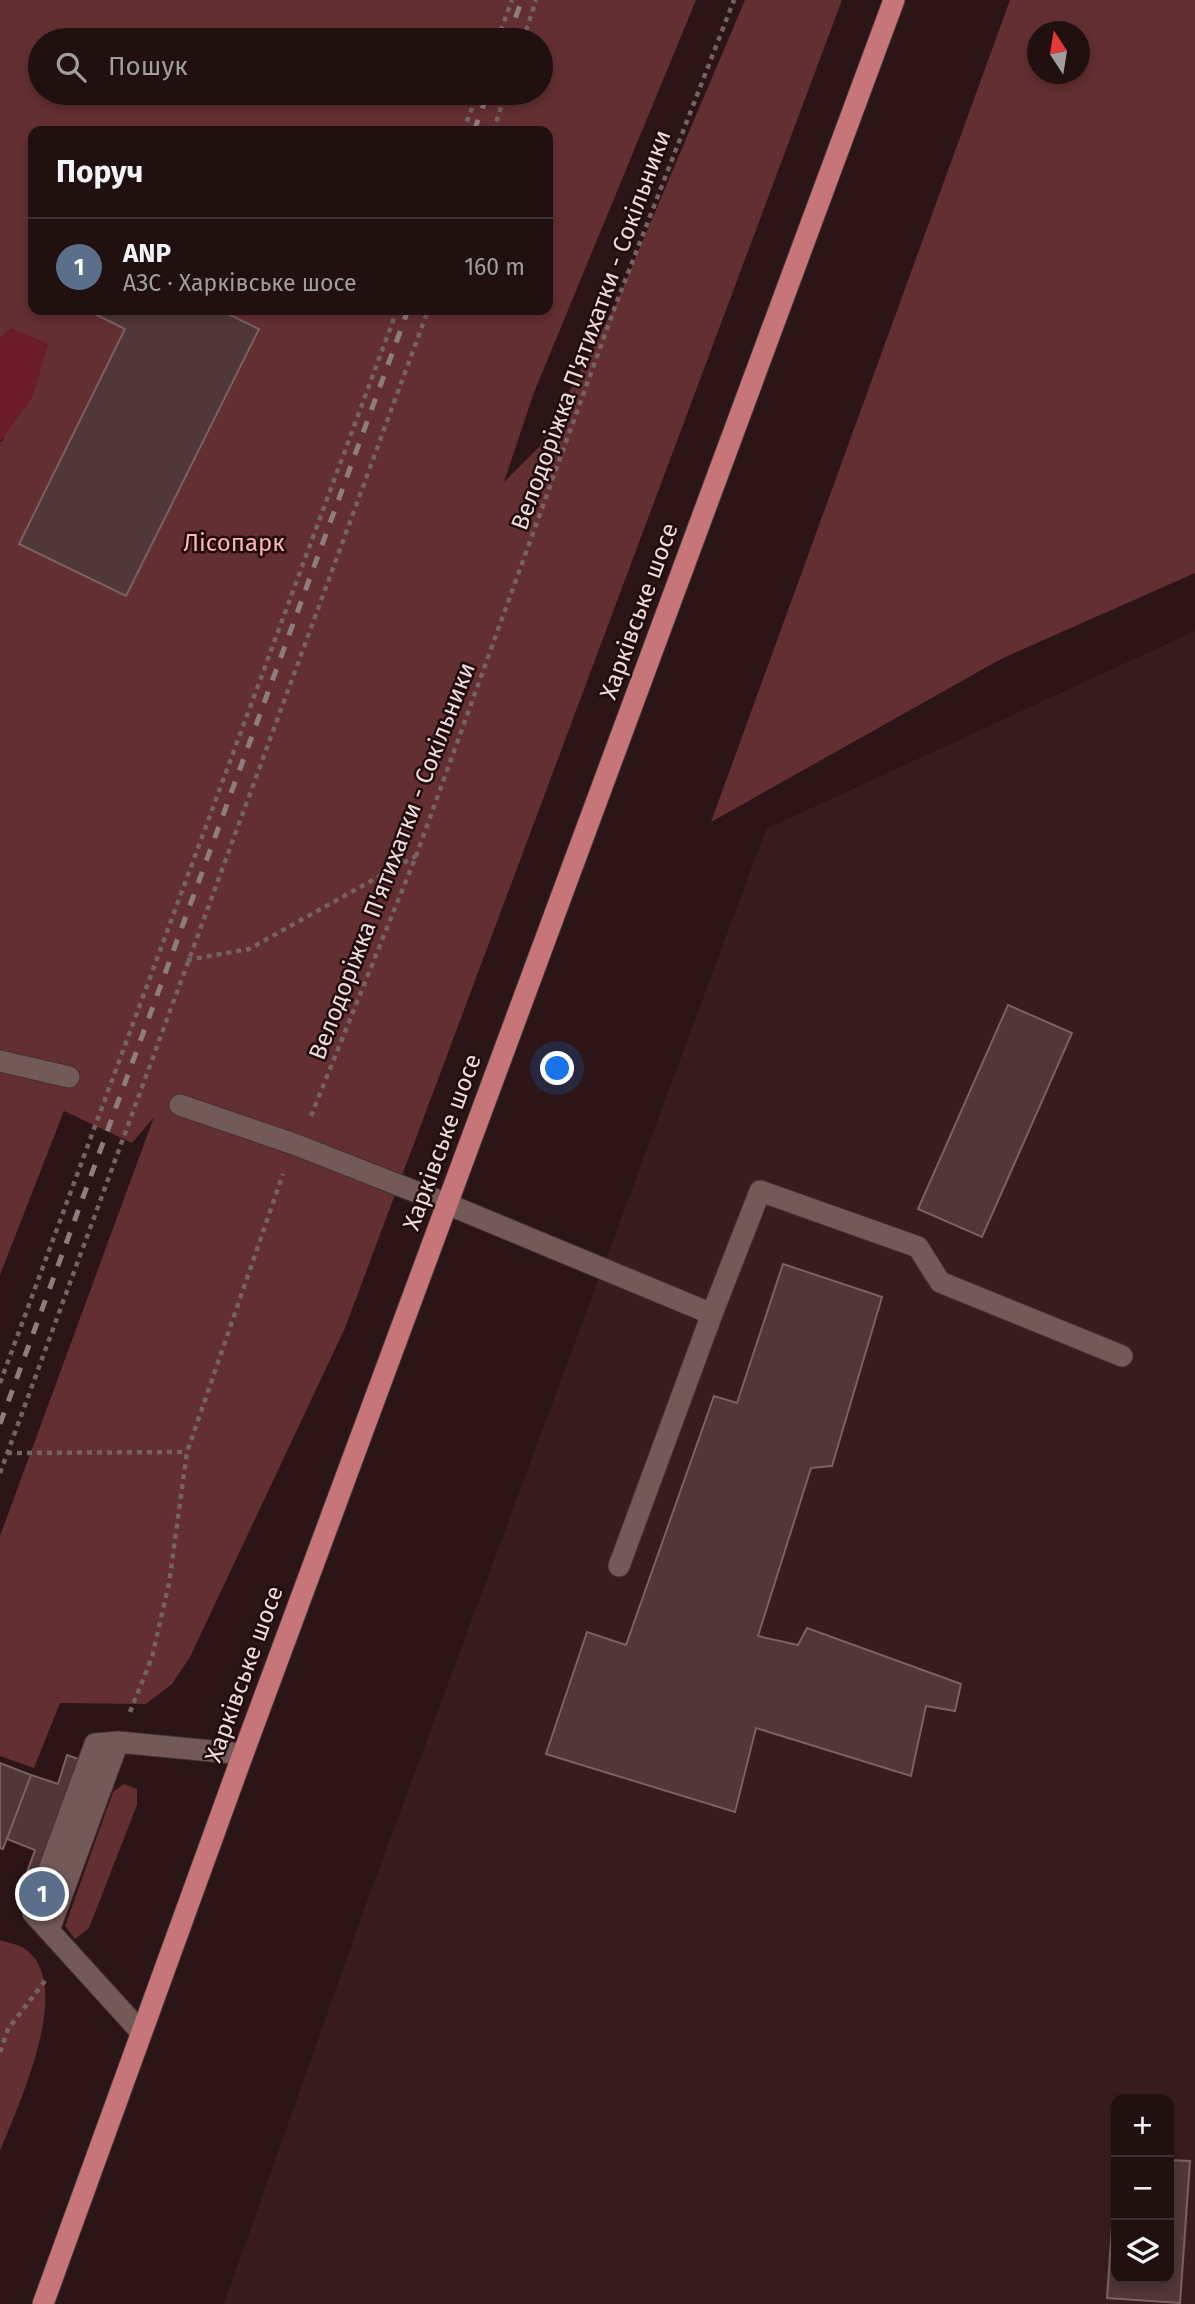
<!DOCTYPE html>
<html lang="uk">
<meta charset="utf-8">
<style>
body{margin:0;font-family:"Fira Sans",sans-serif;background:#2d1e1e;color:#f1f3f6}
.controls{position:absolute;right:21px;bottom:21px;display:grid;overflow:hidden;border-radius:14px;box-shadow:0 4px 10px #0003}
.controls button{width:63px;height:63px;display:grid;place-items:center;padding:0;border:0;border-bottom:2px solid #3d3030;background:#201010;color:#f1f3f6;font:35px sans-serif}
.compass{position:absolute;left:1027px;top:21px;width:63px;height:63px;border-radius:50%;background:#201010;box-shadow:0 4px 10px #0003;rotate:348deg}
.you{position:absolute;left:558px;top:1069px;width:24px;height:24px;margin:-18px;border:5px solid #fff;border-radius:50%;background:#1a73e8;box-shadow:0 0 0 10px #1a73e833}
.badge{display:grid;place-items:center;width:46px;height:46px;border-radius:50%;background:#2563eb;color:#fff;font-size:23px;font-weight:700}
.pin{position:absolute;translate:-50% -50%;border:4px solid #fff;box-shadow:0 2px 7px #0006}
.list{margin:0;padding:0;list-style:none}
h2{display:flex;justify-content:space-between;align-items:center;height:91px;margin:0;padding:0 28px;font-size:30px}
h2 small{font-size:23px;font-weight:400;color:#a29d9f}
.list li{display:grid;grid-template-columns:46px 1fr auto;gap:21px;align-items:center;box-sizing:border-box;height:98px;padding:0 28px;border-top:2px solid #3d3030}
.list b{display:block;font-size:26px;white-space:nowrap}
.list p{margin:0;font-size:23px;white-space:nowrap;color:#a29d9f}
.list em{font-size:23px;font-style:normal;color:#a29d9f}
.icon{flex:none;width:38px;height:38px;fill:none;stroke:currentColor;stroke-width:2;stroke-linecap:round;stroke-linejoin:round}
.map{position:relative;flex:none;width:1195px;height:2304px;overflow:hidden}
.search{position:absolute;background:#201010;box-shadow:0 4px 10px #0003;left:28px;top:28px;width:525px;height:77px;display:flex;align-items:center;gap:18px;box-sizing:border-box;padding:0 24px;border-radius:38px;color:#a29d9f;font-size:26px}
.panel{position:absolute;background:#201010;box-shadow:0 4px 10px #0003;left:28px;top:126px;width:525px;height:189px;border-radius:14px}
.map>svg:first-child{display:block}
.built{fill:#391c1e;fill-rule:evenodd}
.green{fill:#632f32;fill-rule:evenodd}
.water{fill:#6c1c27}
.building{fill:#503738;stroke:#7c6162;stroke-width:2}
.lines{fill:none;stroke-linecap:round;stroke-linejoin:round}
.minor-casing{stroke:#423233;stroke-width:23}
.major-casing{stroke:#423233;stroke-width:23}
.path{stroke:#756262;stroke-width:4.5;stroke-dasharray:5 5;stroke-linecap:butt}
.minor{stroke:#745959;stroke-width:21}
.major{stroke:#c67579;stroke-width:21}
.rail{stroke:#8f7c7d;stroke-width:5;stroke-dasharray:12 12;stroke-linecap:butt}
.labels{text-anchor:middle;stroke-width:5;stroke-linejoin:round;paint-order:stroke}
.street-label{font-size:24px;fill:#ecdcdc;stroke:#210c0d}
.park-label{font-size:24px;fill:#ffb6b8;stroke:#210c0d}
</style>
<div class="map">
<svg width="1195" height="2304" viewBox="0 0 1195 2304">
<rect width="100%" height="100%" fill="#2b1516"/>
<!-- built -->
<path class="built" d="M1195,631v1673h-971l145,-408 397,-1067zM1116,2099h53v179h-53z"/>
<!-- green -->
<path class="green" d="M0,0h696l-163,395 -29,87 36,-36 76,-142 129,-304h97l-497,1328 -155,329 -18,27 -26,20 -86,-1 -26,65 -34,-12v-220l154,-419 -22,26 -68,-32 -64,164v-833l3,-1 8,-113 -11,11zM40,40h501v53h-501zM33,131h515v179h-515z
M1010,0h185v573l-194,86 -290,163zM1038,32h42v42h-42z
M124,1784l13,5v16l-48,123 -14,11 -10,-13 48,-134z
M0,1940c7,3 19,4 25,9 51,35 -8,159 -25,202z"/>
<!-- water -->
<path class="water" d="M11,328l37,16 -15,52 -33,46v-103z"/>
<!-- building -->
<path class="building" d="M87,310h133l39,19 -133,267 -107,-52 106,-215z
M1008,1005l64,28 -90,204 -64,-28z
M783,1264l99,33 -50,169 -21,2 -53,168 40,9 9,-17 154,56 -6,27 -29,-5 -15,70 -155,-48 -21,84 -189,-58 41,-122 39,13 88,-249 23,7z
M67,1755l48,17 -44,124 -46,-18 10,-28 -28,-11 24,-64 27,9z
M0,1763l31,12 -28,74 -3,-1z
M1169,2160l21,1 -10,142 -73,-5 9,-130v110h53z"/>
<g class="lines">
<!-- minor casing -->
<g class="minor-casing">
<path id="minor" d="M0,1061l69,16
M180,1105l114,39 153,60 265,110 -93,252
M712,1314l48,-123 158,56 22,35 182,74
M49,1930l69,-188
M141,2032l-108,-119 62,-169 23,-2 125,12"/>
</g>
<!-- major casing -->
<g class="major-casing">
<path id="major" d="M43,2304l200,-550 651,-1754"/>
</g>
<!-- path -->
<path class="path" d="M497,40l15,-40
M523,40l13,-40
M463,131l15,-38
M493,131l13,-38
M187,960l62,-11 167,-93
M311,1116l105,-260 200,-552 118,-304
M0,1383l397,-1073
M7,1453l180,-1
M0,1473l428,-1163
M130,1712l22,-55 17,-74 18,-131 96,-278
M0,2052l8,-23 40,-52"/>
<!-- minor -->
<use href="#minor" class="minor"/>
<!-- major -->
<use href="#major" class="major"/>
<!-- rail -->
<path class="rail" d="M507,40l15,-40
M474,131l14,-38
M0,1424l408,-1114"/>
</g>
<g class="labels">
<!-- street labels -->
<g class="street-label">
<text transform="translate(591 330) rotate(-70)" y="8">Велодоріжка П'ятихатки - Сокільники</text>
<text transform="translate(639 611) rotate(-70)" y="8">Харківське шосе</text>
<text transform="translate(392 861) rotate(-69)" y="8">Велодоріжка П'ятихатки - Сокільники</text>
<text transform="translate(442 1142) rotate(-70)" y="8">Харківське шосе</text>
<text transform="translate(244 1674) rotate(-70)" y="8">Харківське шосе</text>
</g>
<!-- park labels -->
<g class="park-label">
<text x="234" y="551">Лісопарк</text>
</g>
</g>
</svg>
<div class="controls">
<button>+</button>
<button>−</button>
<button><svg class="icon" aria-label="layers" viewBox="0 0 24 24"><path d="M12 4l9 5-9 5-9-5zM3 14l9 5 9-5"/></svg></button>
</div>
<svg class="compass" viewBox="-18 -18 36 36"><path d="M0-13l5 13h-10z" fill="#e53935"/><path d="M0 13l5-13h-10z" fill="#a29d9f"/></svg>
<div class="you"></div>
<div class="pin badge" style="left:42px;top:1894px;background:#5c6f8a">1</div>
<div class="search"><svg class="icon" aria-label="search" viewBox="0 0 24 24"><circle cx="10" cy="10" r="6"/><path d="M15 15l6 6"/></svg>Пошук</div>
<section class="panel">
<h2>Поруч<small></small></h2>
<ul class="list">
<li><span class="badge" style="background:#5c6f8a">1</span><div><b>ANP</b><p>АЗС · Харківське шосе</p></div><em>160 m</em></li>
</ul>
</section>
</div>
